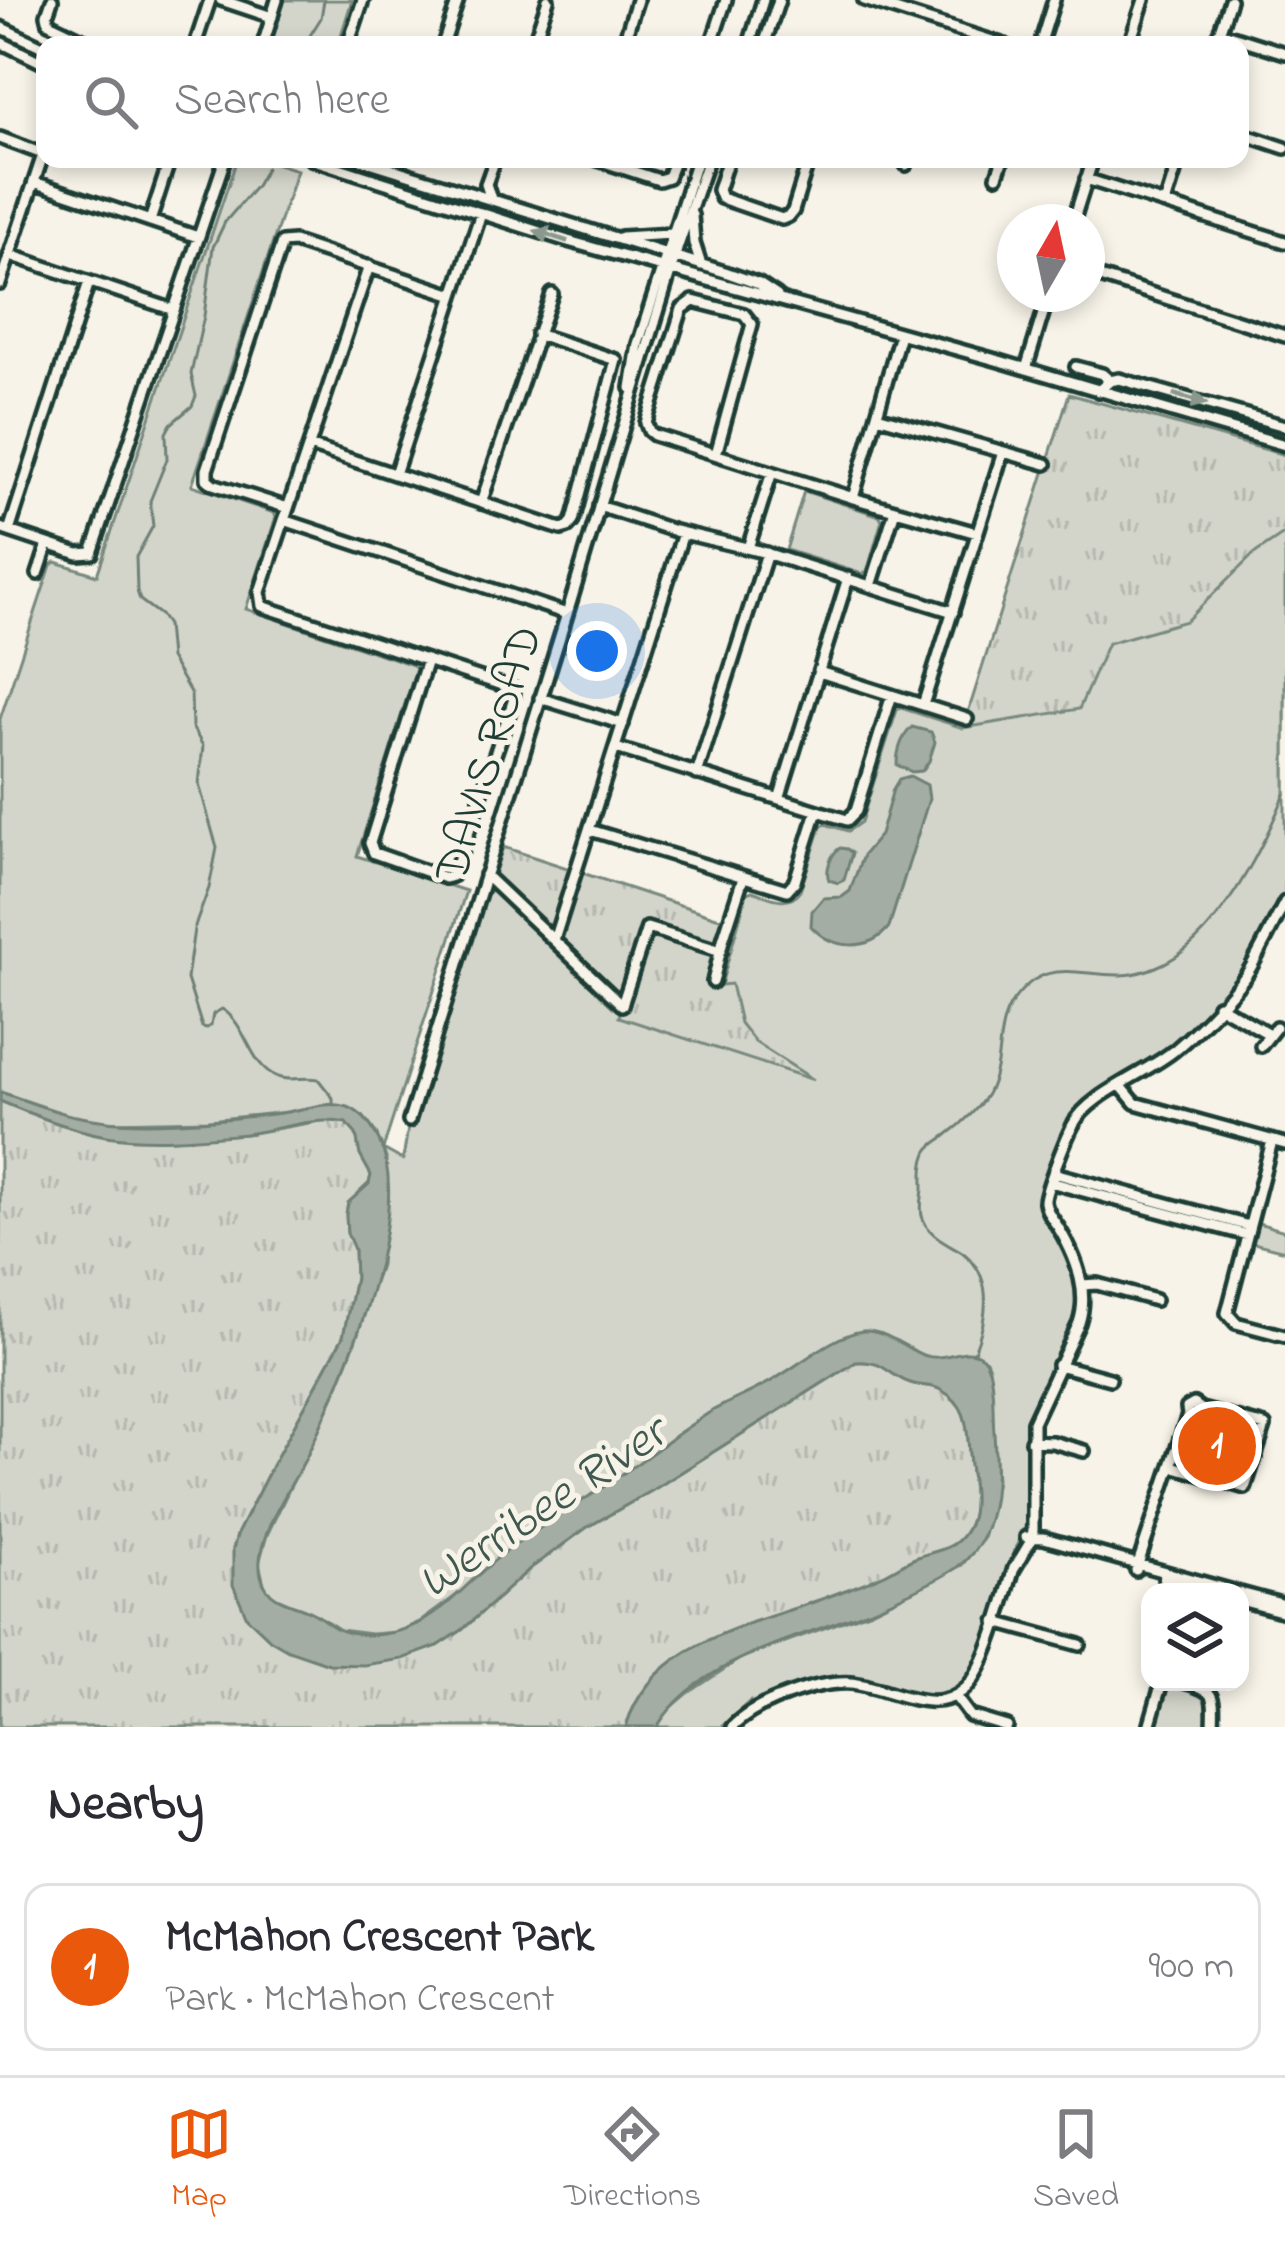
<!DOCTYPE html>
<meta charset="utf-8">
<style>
body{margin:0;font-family:"Indie Flower",sans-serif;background:#f2f2f3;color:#2b2b33}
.controls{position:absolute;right:36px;bottom:36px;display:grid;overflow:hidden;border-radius:24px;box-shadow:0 6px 18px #0003}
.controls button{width:108px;height:108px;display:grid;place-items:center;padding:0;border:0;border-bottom:3px solid #e1e1e2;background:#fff;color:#2b2b33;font:60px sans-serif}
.compass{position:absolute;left:997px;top:204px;width:108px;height:108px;border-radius:50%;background:#fff;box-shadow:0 6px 18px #0003;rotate:9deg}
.you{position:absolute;left:597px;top:651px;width:42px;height:42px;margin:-30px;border:9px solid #fff;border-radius:50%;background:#1a73e8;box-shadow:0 0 0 18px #1a73e833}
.badge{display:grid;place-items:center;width:78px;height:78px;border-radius:50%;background:#ea580c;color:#fff;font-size:39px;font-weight:700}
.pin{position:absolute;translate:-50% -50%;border:6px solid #fff;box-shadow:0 3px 12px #0006}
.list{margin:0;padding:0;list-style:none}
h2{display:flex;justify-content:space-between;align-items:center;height:156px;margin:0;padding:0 48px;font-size:51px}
h2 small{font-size:39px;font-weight:400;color:#7c7c81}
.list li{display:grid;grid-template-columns:78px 1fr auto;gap:36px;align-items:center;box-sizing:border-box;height:168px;margin:0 24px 24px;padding:0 24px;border:3px solid #e1e1e2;border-radius:24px}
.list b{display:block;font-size:45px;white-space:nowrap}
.list p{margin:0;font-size:39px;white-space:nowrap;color:#7c7c81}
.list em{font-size:39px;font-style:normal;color:#7c7c81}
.icon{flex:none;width:66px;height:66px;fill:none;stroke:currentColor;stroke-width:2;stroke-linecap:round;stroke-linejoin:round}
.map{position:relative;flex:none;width:1285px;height:1727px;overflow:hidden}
.search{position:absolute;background:#fff;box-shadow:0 6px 18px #0003;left:36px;right:36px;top:36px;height:132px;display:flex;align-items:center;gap:30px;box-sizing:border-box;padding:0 42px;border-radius:24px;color:#7c7c81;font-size:45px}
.sheet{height:348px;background:#fff}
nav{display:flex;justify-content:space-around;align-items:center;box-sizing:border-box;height:168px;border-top:3px solid #e1e1e2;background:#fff;font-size:33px;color:#7c7c81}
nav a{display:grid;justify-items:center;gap:6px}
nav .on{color:#ea580c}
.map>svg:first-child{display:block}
.grass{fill:url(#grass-tufts);stroke:#79897f;stroke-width:3}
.park{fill:#d3d5ca;stroke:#79897f;stroke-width:3}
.water{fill:#a4ada3;stroke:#6f8077;stroke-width:3}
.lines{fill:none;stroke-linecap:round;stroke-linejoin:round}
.stream{stroke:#6f8077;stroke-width:3}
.minor-casing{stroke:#1f3d34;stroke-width:18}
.minor{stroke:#f7f3e8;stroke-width:9}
.oneway{fill:#8b988e}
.labels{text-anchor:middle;stroke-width:10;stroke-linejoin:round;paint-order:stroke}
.street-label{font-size:48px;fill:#1f3d34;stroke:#f7f3e8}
.water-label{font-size:51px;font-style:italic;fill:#405950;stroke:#f7f3e8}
</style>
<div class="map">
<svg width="1285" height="1727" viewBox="0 0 1285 1727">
<defs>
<pattern id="grass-tufts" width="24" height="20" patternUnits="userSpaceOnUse" patternTransform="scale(3)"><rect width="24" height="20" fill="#d3d5ca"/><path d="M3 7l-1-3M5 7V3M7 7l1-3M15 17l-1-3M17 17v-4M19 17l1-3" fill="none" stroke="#b5b8ae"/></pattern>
</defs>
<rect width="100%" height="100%" fill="#f7f3e8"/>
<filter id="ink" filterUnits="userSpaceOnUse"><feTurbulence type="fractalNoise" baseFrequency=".00833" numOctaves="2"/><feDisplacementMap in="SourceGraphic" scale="24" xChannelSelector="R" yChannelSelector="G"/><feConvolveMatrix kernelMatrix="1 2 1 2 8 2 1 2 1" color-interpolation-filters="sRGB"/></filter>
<g filter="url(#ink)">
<!-- grass -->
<path class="grass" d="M1069,394l216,61v339l-110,162 -28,14 -265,364 -615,201 40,-80 196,-608 235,77 -16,60 9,-1 85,98 32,10z
M0,1101l106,35 64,2 77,-4 79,-14 20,2 10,12 4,21 11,20 -2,8 -21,20 -2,11 1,19 7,16 1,29 -12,59 -70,127 -35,68 -5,17 14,68 24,23 167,6 24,-16 69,-62 55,-40 67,-38 203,-128c30,-3 34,16 58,22 11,3 17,0 27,6 26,14 26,34 28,61 1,23 9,52 0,73 -11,26 -29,25 -51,33 -12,4 -22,12 -33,17 -19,9 -40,16 -60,24 -73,27 -174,43 -199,129h-626z"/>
<!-- park -->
<path class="park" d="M281,0h71l-14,45h-70z
M237,159h25l35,11 -105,315 82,28 2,4 -30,92 167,56 3,4 -59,187 109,35 -83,258 20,11 6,-39 76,-246 137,130 -3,12 195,63 -59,-38 -15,-19 -9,-39 -10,1 26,-92 5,-2c16,5 36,17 48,0l21,-64 4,-3 23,7 13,-9 36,-112 4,-2 62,20 116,-19 29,-66 78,-22 68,-67 31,-21v359l-41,79 -48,53 -36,33 -76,46 -17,23 -25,60 -1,16 28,58 10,31v17l-51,115c-4,42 11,89 -13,127 -10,30 -30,109 -48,131 -30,35 -71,3 -105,0 -20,-2 -91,14 -110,23l-2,-3 -29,26h-64l10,-16 20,-17 54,-36 130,-47 91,-46 21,-26 13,-59 -7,-113 -3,-7 -20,-8 -36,7 -48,-25 -15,-3 -12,2 -41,21 -43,28 -57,28 -38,25 -49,37 -134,90 -25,25 -48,35 -23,10 -26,2 -31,-4 -23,-15 -45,-19 -7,-8 -6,-25 8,-28 68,-141 45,-129 6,-107 -10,-25 -13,-17 -35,-12 -41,8 -78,8 -101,2 -37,-6 -71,-24v-373l51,-154 5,-3 41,13z
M804,491l76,25 2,4 -15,52 -5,2 -76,-24z
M1258,1223l27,8v20l-32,-8z
M1198,1418l51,14 1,6 -13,34 -4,2 -49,-16 11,-37z
M1176,1684l25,7 8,7 -1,29h-55l10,-37 7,-6z"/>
<!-- water -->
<path class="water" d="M912,727l19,5 4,10 -6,19 -7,10 -10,1 -15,-7c0,-14 5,-29 15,-38z
M910,776l17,9 2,14 -40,128c-20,25 -57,23 -78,-1l1,-15 11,-13 19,-1 8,-6 13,-36 17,-20 13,-46 6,-10z
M840,848l7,1 5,4 -8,27 -6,3 -9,-3c-4,-9 2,-27 11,-32z
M0,1092c25,8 50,19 76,24 44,10 92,7 137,4 22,-2 45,-4 68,-7 22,-3 46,-13 67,-6 15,6 24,19 31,33 36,77 -38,243 -72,316 -15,29 -37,60 -45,92 -5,19 -2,40 15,50 10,6 22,8 32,13 11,5 19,13 29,18 16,8 39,7 56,3 43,-9 69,-46 101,-72 42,-33 90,-59 133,-90 28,-19 55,-41 84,-59 20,-11 42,-19 61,-31 25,-14 62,-46 90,-49 19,-1 37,12 53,21 28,15 46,-9 65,4 15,10 11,59 13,76 2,35 4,69 -10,102 -12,30 -41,43 -69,56 -17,8 -34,17 -52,23 -68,26 -165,47 -206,114h-31c25,-86 126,-102 199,-129 20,-8 41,-15 60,-24 11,-5 21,-13 33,-17 22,-8 40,-7 51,-32 9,-22 1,-51 0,-73 -2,-28 -2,-48 -28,-62 -10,-6 -16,-3 -27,-6 -24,-5 -28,-25 -58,-22l-203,128 -67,38 -55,40 -69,62 -24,16 -36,13 -38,6 -35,-1 -41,-14 -17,-10 -24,-23 -14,-32v-36l5,-17 35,-68 70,-127 12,-59 -1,-29 -7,-16 -1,-18 2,-12 21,-19 2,-9 -11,-20 -4,-21 -10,-11c-33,-7 -68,7 -101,11 -44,4 -95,9 -139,2 -33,-6 -76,-22 -106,-35z"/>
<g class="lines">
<!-- stream -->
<path class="stream" d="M304,45l17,-27 3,-18
M266,168l-10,18 -31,36 -12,25 -9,69 -13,58 5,22 -4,10 -21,18 -5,9 1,26 -17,42 3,25 -17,31 1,34 3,9 20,15 7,10 3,33 21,36 1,33 11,19 -4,38 18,64 -8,40 -15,41 -7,50 15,48 5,1 4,-3 2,-11 9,-5c26,16 26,56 56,68 12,5 27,-1 40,2l15,19v7
M974,1352c13,-33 22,-75 -12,-100 -16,-10 -34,-16 -40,-36 -2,-9 0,-18 1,-27 0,-12 -1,-25 4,-36 4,-9 13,-12 20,-18 15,-11 36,-30 43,-47 13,-28 5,-62 23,-87 32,-45 63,-25 108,-26 11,0 25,-4 35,-8 60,-23 106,-118 129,-173"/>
<!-- minor casing -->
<g class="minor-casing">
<path id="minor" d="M52,0l-5,15 2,8 46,22
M221,0l51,17
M864,0l141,45
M0,27l45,21
M1219,32l66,21
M0,42l45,22
M195,45l15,-45
M263,45l14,-45
M348,45l15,-45
M443,45l15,-45
M533,45l15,-45
M623,45l14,-45
M711,45l15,-45
M749,45l14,-45
M764,45l15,-45
M1040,45l14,-45
M1129,45l15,-45
M1215,45l15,-45
M1240,133l45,15
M0,138l43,16
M311,159l257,82 428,119 289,85
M360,159l365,113 34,12 18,12
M595,159l64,21 9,-3 7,-18
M728,159l-10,31 3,8 61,21 7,-3 4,-5 16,-52
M906,165l2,-6
M997,176l6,-17
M1086,179l199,63
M34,182l164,55
M491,199l-5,-15 9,-25
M1165,204l14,-45
M692,215l2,28 7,22
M150,221l20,-62
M1073,222l20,-63
M621,237l51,-3
M10,255l164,55
M369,266l-109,326 2,14 252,83 -1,13 -58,169 -3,5 -7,2 -71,-25 -4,-10 57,-183
M1087,273l198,63
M0,284l45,-135
M1076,367l26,7 8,7
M1026,369l23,-75
M631,388l7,-44 59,-185
M1098,391l12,-10 9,-2 166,47
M877,416l169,48
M309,446l252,83 7,-2 5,-6 43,-161 -79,-26
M716,454l36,-130 -8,-10 -51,-13 -11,8 -36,114 3,8 5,4 209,66 114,32
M395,474l86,-261
M853,498l47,-164
M481,503l71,-209
M599,506l76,25 84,20 194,61
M288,508l-75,-24 -6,-5v-9l75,-227 12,-1 160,53
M284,520l283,94
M0,528l78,26 14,-1 133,-394
M9,531l80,-249
M748,548l24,-76
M38,574l10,-30
M871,586l24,-76
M819,672l148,47
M540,698l83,26
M923,705l80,-253
M616,748l231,72 9,-9 36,-116
M697,774l70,-221
M779,799l69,-221
M590,830l197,60 8,-9 22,-70
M485,875l137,130 25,-77 74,23
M554,940l129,-407
M713,982l10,-42 20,-62
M1218,1005l51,29
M1261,1046l15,-19
M1121,1086l14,17 150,41
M409,1121l158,-507 111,-368 30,-87
M1272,1141l-45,172 9,10 49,13
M1054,1173l195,53
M1050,1182l197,53
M1082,1285l15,-1 58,16
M1058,1365l52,14
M1031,1441l21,1 32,9
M1026,1537l18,1 193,54
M1014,1569l18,-30 1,-9v-108l46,-99c11,-33 -4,-68 -21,-96 -5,-8 -12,-15 -13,-25 -1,-9 22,-66 28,-77 15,-31 75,-52 103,-76 20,-17 63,-60 75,-82 12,-21 23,-44 34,-65
M1136,1570l52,-155 -1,-7 7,-4 7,5 64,17 -20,62 -73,-22
M1164,1578l49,14
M1240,1593l45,12
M1240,1600l45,12
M996,1622l84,23
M1184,1682c32,9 30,13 29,45
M955,1696l15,20 37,11
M732,1727c24,-25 85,-46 119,-44 38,3 82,36 115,5 21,-20 39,-91 48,-120
M1149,1727l13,-45"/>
</g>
<!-- minor -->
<use href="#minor" class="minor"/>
</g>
<!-- one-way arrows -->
<defs><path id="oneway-solid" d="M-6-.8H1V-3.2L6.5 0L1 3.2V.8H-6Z" transform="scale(3)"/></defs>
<g class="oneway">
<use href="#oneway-solid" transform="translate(551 236) rotate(-162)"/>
<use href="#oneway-solid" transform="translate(1190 399) rotate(16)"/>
</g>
</g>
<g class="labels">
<!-- street labels -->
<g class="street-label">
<text transform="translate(486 753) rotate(-73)" y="17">DAVIS ROAD</text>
</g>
<!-- water labels -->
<g class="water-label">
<text transform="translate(540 1505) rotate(-34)" y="18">Werribee River</text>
</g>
</g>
</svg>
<div class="controls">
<button><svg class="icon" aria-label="layers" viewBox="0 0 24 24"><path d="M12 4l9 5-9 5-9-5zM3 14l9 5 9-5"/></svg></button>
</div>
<svg class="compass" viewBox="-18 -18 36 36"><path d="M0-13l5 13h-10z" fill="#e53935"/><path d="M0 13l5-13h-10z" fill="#7c7c81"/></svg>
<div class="you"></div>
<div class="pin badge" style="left:1217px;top:1446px">1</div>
<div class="search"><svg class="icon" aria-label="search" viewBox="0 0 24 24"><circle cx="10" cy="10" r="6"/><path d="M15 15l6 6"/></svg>Search here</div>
</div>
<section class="sheet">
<h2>Nearby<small></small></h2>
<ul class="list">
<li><span class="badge">1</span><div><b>McMahon Crescent Park</b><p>Park · McMahon Crescent</p></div><em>900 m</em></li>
</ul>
</section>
<nav>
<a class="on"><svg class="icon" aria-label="map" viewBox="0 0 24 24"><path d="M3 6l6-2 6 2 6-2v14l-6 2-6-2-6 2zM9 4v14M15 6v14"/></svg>Map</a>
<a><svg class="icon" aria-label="directions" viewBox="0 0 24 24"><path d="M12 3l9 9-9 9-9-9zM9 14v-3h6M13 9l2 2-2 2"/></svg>Directions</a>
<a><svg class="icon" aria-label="saved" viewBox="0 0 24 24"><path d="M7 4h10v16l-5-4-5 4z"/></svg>Saved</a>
</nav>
